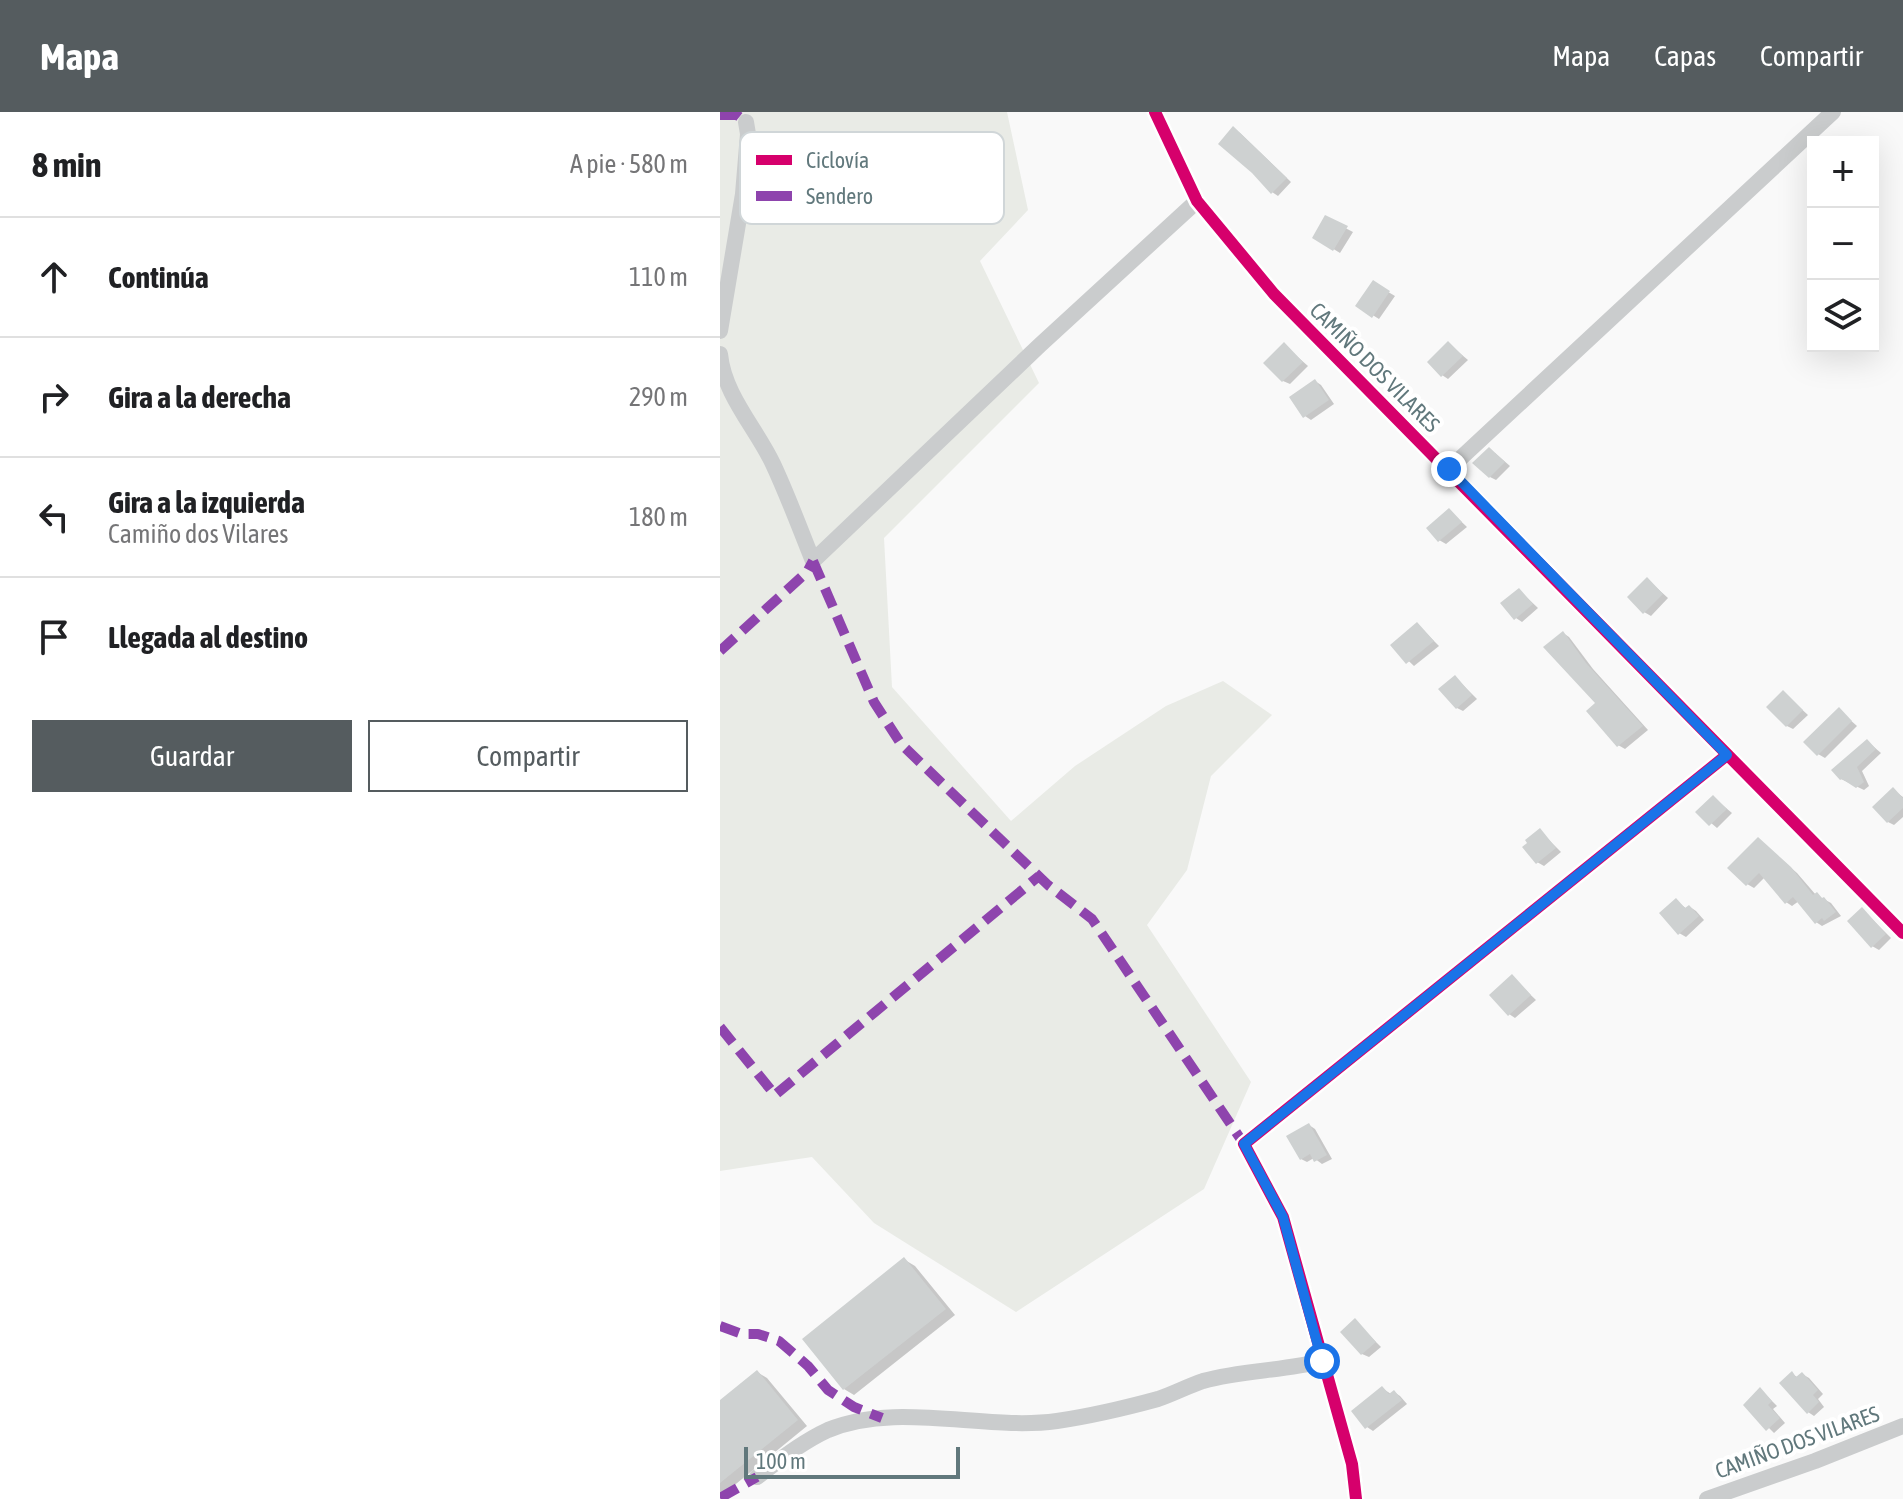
<!DOCTYPE html>
<html lang="es">
<meta charset="utf-8">
<style>
body{margin:0;font-family:"Asap Condensed",sans-serif;background:#f2f2f2;color:#202124}
.controls{position:absolute;right:24px;top:24px;display:grid;overflow:hidden;border-radius:0px;box-shadow:0 8px 32px #0002}
.controls button{width:72px;height:72px;display:grid;place-items:center;padding:0;border:0;border-bottom:2px solid #e0e0e0;background:#fff;color:#202124;font:40px sans-serif}
.scale{position:absolute;left:24px;bottom:20px;width:216px;box-sizing:border-box;padding-left:8px;border:4px solid #61787c;border-top:0;font-size:22px;line-height:28px;white-space:nowrap;color:#61787c;-webkit-text-stroke:6px #fff;paint-order:stroke}
.stop{position:absolute;width:24px;height:24px;margin:-18px;border:6px solid #1a73e8;border-radius:50%;background:#fff}
.stop.end{background:#1a73e8;border-color:#fff;box-shadow:0 2px 8px #0008}
.list{margin:0;padding:0;list-style:none}
h2{display:flex;justify-content:space-between;align-items:center;height:104px;margin:0;padding:0 32px;font-size:34px}
h2 small{font-size:26px;font-weight:400;color:#757577}
.list li{display:grid;grid-template-columns:52px 1fr auto;gap:24px;align-items:center;box-sizing:border-box;height:120px;padding:0 32px;border-top:2px solid #e0e0e0}
.list b{display:block;font-size:30px;white-space:nowrap}
.list p{margin:0;font-size:26px;white-space:nowrap;color:#757577}
.list em{font-size:26px;font-style:normal;color:#757577}
.actions{display:flex;gap:16px;padding:24px 32px}
.actions a{flex:1;padding:18px 0;border:2px solid #555c5f;border-radius:0px;text-align:center;font-size:28px;color:#555c5f}
.actions .main{background:#555c5f;color:#fff}
.icon{flex:none;width:44px;height:44px;fill:none;stroke:currentColor;stroke-width:2;stroke-linecap:round;stroke-linejoin:round}
.map{position:relative;flex:none;width:1183px;height:1387px;overflow:hidden}
header{display:flex;align-items:center;gap:48px;box-sizing:border-box;height:112px;padding:0 40px;background:#555c5f;color:#fff}
header strong{font-size:38px}
nav{display:flex;gap:44px;margin-inline-start:auto;font-size:28px}
main{display:flex}
aside{flex:1;background:#fff}
.map>svg:first-child{display:block}
.green{fill:#e9ebe6}
.shadow{fill:#0003}
.building{fill:#ced1d1}
.lines{fill:none;stroke-linecap:round;stroke-linejoin:round}
.minor{stroke:#cacccd;stroke-width:16}
.quiet{stroke:#8e44ad;stroke-width:10;stroke-dasharray:20 10;stroke-linecap:butt}
.cycleway-casing{stroke:#fff;stroke-width:17}
.cycleway{stroke:#d6006c;stroke-width:12}
.route{stroke:#1a73e8;stroke-width:10}
.labels{text-anchor:middle;stroke-width:8;stroke-linejoin:round;paint-order:stroke}
.street-label{font-size:22px;fill:#61787c;stroke:#fff}
.key{fill:#fff;stroke:#d0d6d8;stroke-width:2}
.key-label{font-size:22px;fill:#61787c}
</style>
<header>
<strong>Mapa</strong>
<nav><a>Mapa</a><a>Capas</a><a>Compartir</a></nav>
</header>
<main>
<aside>
<h2>8 min<small>A pie · 580 m</small></h2>
<ul class="list">
<li><svg class="icon" aria-label="ahead" viewBox="0 0 24 24"><path d="M12 20V5M6 11l6-6 6 6"/></svg><div><b>Continúa</b></div><em>110 m</em></li>
<li><svg class="icon" aria-label="right" viewBox="0 0 24 24"><path d="M7 20v-9h11M14 6l5 5-5 5"/></svg><div><b>Gira a la derecha</b></div><em>290 m</em></li>
<li><svg class="icon" aria-label="left" viewBox="0 0 24 24"><path d="M17 20v-9H6M10 6l-5 5 5 5"/></svg><div><b>Gira a la izquierda</b><p>Camiño dos Vilares</p></div><em>180 m</em></li>
<li><svg class="icon" aria-label="arrive" viewBox="0 0 24 24"><path d="M6 21V4h12l-3 4 3 4H6"/></svg><div><b>Llegada al destino</b></div></li>
</ul>
<div class="actions"><a class="main">Guardar</a><a>Compartir</a></div>
</aside>
<div class="map">
<svg width="1183" height="1387" viewBox="0 0 1183 1387">
<rect width="100%" height="100%" fill="#f9f9f9"/>
<!-- green -->
<path class="green" d="M0,0h287l21,98 -48,51 59,122 -155,155 8,149 119,134 64,-55 91,-60 57,-25 49,34 -61,61 -24,94 -40,55 104,157 -47,107 -188,123 -142,-89 -62,-66 -92,14z"/>
<!-- shadow -->
<path class="shadow" d="M519,20l52,50 -13,14 -6,-4z
M606,106l27,14 -13,21 -26,-16z
M653,171l22,13 -16,23 -21,-13z
M729,232l19,16 -20,19 -6,-4z
M564,233l24,21 -18,18 -7,-3z
M595,269l6,4 13,19 -23,16 -6,-4z
M775,341l15,13 -14,14 -6,-3z
M729,398l18,17 -21,17 -7,-4z
M927,467l21,19 -17,18 -7,-4z
M799,478l19,18 -16,14 -6,-4z
M697,512l22,22 -25,20 -22,-21z
M843,521l6,4 24,32 55,61 -23,19 -7,-4z
M735,565l22,22 -14,12 -6,-3z
M1063,580l25,23 -15,14 -6,-3z
M1119,598l18,16 -32,32 -7,-4z
M1147,629l14,12 -19,18 7,15 -5,4 -23,-11z
M1173,678l10,7v20l-9,8 -6,-3z
M993,685l19,16 -15,15 -19,-16z
M820,719l21,21 -17,14 -7,-4z
M1038,727l39,34 19,22 15,8 10,13 -19,10 -6,-4 -17,-21 -7,5 -6,-4 -21,-25 -11,11 -7,-4z
M956,789l11,8 3,-2 6,4 8,9 -18,17 -7,-4z
M1143,798l28,28 -12,12 -7,-4z
M792,865l24,23 -21,18 -6,-4z
M589,1013l6,4 17,30 -10,5 -8,-6 -7,4 -6,-3z
M185,1148l10,6 40,49 -101,80 -10,-6z
M635,1209l26,26 -12,10 -7,-3z
M37,1260l10,6 40,48 -87,71v-95z
M1072,1262l7,4 3,-4 7,4 14,16 -5,5 6,8 -10,9 -6,-4z
M662,1276l9,6 3,-2 6,4 7,8 -34,27 -6,-4z
M1040,1277l17,17 -4,3 12,14 -11,10 -28,-28z"/>
<!-- building -->
<path class="building" d="M513,14l54,52 -16,16 -19,-21 -34,-29z
M605,103l23,11 -15,25 -21,-13z
M653,168l17,11 -18,27 -17,-12z
M728,229l15,15 -22,21 -14,-15z
M564,230l19,20 -21,20 -19,-19z
M595,267l14,21 -26,18 -14,-21z
M769,335l16,15 -16,16 -17,-15z
M729,396l13,14 -24,20 -12,-14z
M927,465l16,17 -20,20 -16,-17z
M799,476l14,16 -19,16 -14,-17z
M697,510l17,19 -28,23 -16,-19z
M843,519l23,32 57,63 -26,21 -31,-36 9,-8 -52,-56z
M735,563l17,20 -16,14 -18,-20z
M1063,578l20,20 -17,17 -20,-20z
M1119,595l13,14 -35,35 -14,-14z
M1147,627l9,10 -19,18 7,15 -8,6 -14,-9 -2,1 -9,-10z
M1173,675l10,11v10l-16,15 -15,-16z
M993,683l14,14 -18,17 -14,-14z
M820,716l16,20 -20,16 -14,-17 5,-4 -2,-3z
M1038,725l33,30 22,28 4,-3 5,6 2,-1 12,15 -12,9 -2,-3 -7,6 -22,-27 -8,7 -26,-31 -13,13 -19,-18z
M956,786l9,10 4,-3 10,11 -21,19 -19,-22z
M1142,795l24,27 -15,14 -24,-27z
M792,862l19,21 -23,21 -19,-21z
M589,1011l18,32 -13,7 -4,-8 -10,6 -14,-24z
M184,1145l42,52 -103,81 -41,-51z
M635,1206l21,24 -15,13 -21,-23z
M37,1258l41,50 -78,63v-83z
M1072,1259l4,6 6,-5 16,18 -5,5 6,7 -12,12 -28,-31z
M662,1274l7,8 5,-4 8,10 -37,29 -14,-18z
M1040,1275l12,14 -4,4 12,13 -14,13 -23,-26z"/>
<g class="lines">
<!-- minor -->
<path class="minor" d="M435,0l42,89 77,93 629,639
M0,219l23,-137 5,-60 -2,-12
M0,242c4,41 36,74 53,110 15,32 27,65 40,97l227,-216 157,-144
M729,357l384,-357
M37,1365c23,-17 45,-35 71,-47 69,-29 156,1 229,-9 34,-5 68,-13 101,-22 15,-5 30,-13 45,-18 40,-11 80,-10 119,-20
M636,1387l-4,-35 -69,-247 -39,-73 483,-389
M987,1387l108,-38 88,-35"/>
<!-- quiet -->
<path class="quiet" d="M0,3h17l9,7
M93,449l61,141 27,42 147,141 44,34 152,225
M0,539l87,-79 6,-11
M0,915l55,68 264,-219
M0,1214l22,8h16l21,7 29,25 20,24 26,17 28,11
M0,1386l37,-21"/>
<!-- cycleway casing -->
<g class="cycleway-casing">
<path id="cycleway" d="M435,0l42,89 77,93 629,639
M636,1387l-4,-35 -69,-247 -39,-73 483,-389"/>
</g>
<!-- cycleway -->
<use href="#cycleway" class="cycleway"/>
</g>
<g class="lines">
<!-- route -->
<path class="route" d="M602,1249l-39,-144 -39,-73 483,-389 -278,-286"/>
</g>
<g class="labels">
<!-- street labels -->
<g class="street-label">
<text transform="translate(655 255) rotate(45)" y="8">CAMIÑO DOS VILARES</text>
<text transform="translate(1077 1330) rotate(-20)" y="8">CAMIÑO DOS VILARES</text>
</g>
</g>
<!-- legend -->
<rect x="20" y="20" width="264" height="92" rx="12" class="key"/>
<rect x="36" y="43" width="36" height="10" fill="#d6006c"/>
<rect x="36" y="79" width="36" height="10" fill="#8e44ad"/>
<g class="key-label">
<text x="86" y="56">Ciclovía</text>
<text x="86" y="92">Sendero</text>
</g>
</svg>
<div class="controls">
<button>+</button>
<button>−</button>
<button><svg class="icon" aria-label="layers" viewBox="0 0 24 24"><path d="M12 4l9 5-9 5-9-5zM3 14l9 5 9-5"/></svg></button>
</div>
<div class="scale">100 m</div>
<div class="stop" style="left:602px;top:1249px"></div>
<div class="stop end" style="left:729px;top:357px"></div>
</div>
</main>
